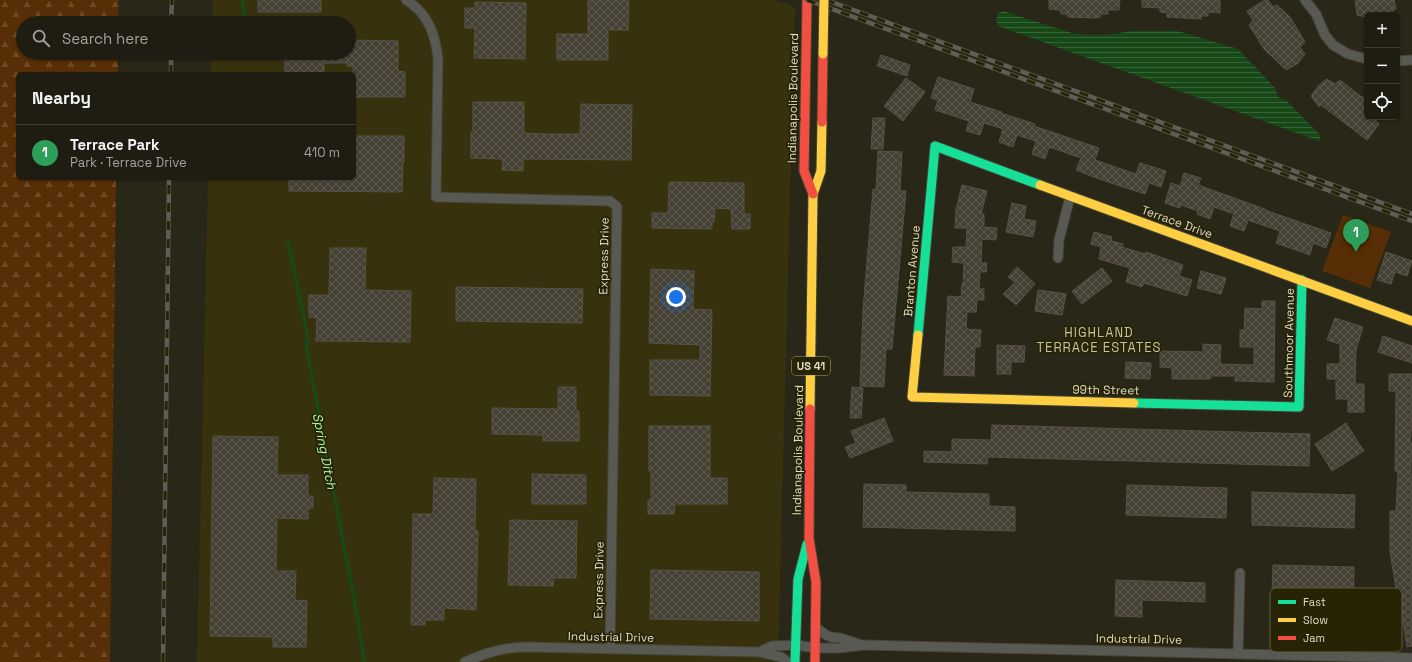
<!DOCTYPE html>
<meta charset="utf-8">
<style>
body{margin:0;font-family:"Space Grotesk",sans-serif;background:#27261a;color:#f1f3f6}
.controls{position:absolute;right:12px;top:12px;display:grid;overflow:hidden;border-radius:6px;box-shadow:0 1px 3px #0004}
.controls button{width:36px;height:36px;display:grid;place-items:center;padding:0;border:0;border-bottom:1px solid #3c3b31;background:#1f1d11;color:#f1f3f6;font:20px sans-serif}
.you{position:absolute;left:676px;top:297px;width:14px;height:14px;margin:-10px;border:3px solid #fff;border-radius:50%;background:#1a73e8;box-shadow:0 0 0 6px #1a73e833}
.badge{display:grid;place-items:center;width:26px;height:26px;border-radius:50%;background:#ea580c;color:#fff;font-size:13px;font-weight:700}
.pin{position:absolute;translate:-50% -33px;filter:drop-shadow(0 1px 2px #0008)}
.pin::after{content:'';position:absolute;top:21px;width:14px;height:12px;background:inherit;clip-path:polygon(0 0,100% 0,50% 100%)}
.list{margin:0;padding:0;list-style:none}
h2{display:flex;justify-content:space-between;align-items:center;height:52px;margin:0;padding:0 16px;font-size:17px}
h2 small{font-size:13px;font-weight:400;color:#a1a29f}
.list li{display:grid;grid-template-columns:26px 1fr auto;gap:12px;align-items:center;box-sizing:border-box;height:56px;padding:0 16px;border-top:1px solid #3c3b31}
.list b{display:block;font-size:15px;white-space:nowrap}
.list p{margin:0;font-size:13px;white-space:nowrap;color:#a1a29f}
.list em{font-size:13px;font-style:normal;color:#a1a29f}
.icon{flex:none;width:22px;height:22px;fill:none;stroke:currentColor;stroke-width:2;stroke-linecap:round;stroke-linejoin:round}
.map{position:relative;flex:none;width:1412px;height:662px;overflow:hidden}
.search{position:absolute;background:#1f1d11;box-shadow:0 1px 3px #0004;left:16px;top:16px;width:340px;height:44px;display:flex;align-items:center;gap:10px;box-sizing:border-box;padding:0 14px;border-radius:22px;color:#a1a29f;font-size:15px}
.panel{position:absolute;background:#1f1d11;box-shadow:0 1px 3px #0004;left:16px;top:72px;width:340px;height:108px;border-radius:6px}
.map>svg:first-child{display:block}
.built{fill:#37310e}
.forest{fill:url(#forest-firs)}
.park{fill:#572e05}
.water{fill:url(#water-rules)}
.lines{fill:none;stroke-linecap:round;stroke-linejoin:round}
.stream{stroke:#174918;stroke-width:3.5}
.building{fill:url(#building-cross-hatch);stroke:#575246}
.street-casing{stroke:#444335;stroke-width:11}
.fast-casing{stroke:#444335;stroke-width:11}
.slow-casing{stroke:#444335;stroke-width:11}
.jam-casing{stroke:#444335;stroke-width:11}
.street{stroke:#585952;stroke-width:9}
.fast{stroke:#16e098;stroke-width:9}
.slow{stroke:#ffcf43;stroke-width:9}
.jam{stroke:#f24e42;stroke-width:9}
.rail-casing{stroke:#5f5e54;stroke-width:4.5}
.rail{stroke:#272305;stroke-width:3;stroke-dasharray:9;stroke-linecap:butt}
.slow-bridge-casing{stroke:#444335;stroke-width:11;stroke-linecap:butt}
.slow-bridge{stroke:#ffcf43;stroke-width:9}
.labels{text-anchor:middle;stroke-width:3.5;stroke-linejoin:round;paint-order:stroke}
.shield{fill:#272305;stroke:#a7a48f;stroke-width:1}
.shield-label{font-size:11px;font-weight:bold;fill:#dedbca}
.street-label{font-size:12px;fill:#dedbca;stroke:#272305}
.neighbourhood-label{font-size:13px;letter-spacing:1px;fill:#c6c1a0;stroke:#272305}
.water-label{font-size:13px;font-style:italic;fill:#abf8a9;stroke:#272305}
.key{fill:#272305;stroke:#5e5a40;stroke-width:1}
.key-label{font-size:11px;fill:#dedbca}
</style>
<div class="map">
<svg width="1412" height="662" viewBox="0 0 1412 662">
<defs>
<pattern id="forest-firs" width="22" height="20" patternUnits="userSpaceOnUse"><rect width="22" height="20" fill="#572e05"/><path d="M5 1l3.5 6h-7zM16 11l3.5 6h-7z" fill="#6f4c28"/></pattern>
<pattern id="water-rules" width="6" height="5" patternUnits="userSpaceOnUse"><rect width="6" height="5" fill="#174918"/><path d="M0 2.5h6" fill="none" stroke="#386338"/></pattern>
<pattern id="building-cross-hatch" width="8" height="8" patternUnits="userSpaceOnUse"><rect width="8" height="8" fill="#444034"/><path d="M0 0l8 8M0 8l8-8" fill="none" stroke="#5f5b50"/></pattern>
</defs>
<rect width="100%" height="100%" fill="#292717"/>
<!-- built -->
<path class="built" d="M213,0h562l20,7 -17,655h-581l11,-484h146v-104h-143v-21h138v-30h-137z"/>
<!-- forest -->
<path class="forest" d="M0,0h119l-1,23h-95v30h95v21h-100v104h98l-6,484h-110z"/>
<!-- park -->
<path class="park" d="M1343,215l48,17 -21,56 -48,-17z"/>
<!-- water -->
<path class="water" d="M1003,11l69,22 16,2h17l28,-4h45l60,18 37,39 3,9 9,4 34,35 -2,5 -321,-115 -2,-5 2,-8z"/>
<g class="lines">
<!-- stream -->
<path class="stream" d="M242,0l2,14 4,9
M288,241l20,97 -2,7 52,275 6,42"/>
</g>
<!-- building -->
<path class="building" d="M258,0h63v12h-63z
M588,0h41l-1,30h-20v30h-51v-26h31z
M1049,0h71l-1,10h-11v4h-7l-1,3 -5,1 -27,-1 -1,-3h-6l-1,-4 -11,-1z
M1142,0h78v13l-12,-1v4h-7v3l-34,-2v-4l-7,-1v-4l-18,-1z
M1265,0h3l5,7 4,-2 13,12 15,25 -5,5 5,7 -8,10 -11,6 -22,-21 -15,-24 4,-4 -6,-10z
M1355,0h39l2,9 -3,1v5h-26v2l-10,-2z
M475,2l51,1 -1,56 -51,-1 1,-30h-10v-20h10z
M349,40l49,1v30l7,1v25h-51l-1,-31h-6v-3h-23v11h-39v-21h64z
M881,55l29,10 -3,11 -30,-10z
M938,77l36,12 -4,13 32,10 -1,1 34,11 -1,2 65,22 -4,12 41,14 4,-11 26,8 -5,16 -12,-4 -4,11 -46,-15 -23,-9 5,-12 -32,-11 -4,12 -13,-5 4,-13 -19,-6 -4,12 -14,-5 4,-13 -19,-6 -4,12 -14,-4 3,-10 -34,-11 3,-10 -7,-2z
M906,78l19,14 -22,29 -19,-15z
M1327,79l8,5 5,-4 27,21v16h6l6,7 -12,16 -46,-35 -2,2 -8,-11 8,-11z
M473,102h51v31l19,1h37l1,-30 51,1 -1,55 -108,-1v12l-21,-1 1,-11 -32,-1v-26h2z
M873,118h12l-2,31h-12z
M354,136h50v26h-1l-1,30 -113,-1v-13h65z
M878,151l24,1 -2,39h6l-14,158h-6l-2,38 -24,-1 3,-76 10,-121 3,1z
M1184,173l17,5 -3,7 67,24v1l66,23 -5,15 -13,-5 -3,12 -34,-12 4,-12 -32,-11 -4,11 -14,-5 4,-12 -20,-7 -4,12 -13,-5 1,-3 -17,-6 -1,3 -15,-5 6,-20 9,3z
M669,182l75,1v31h6v15h-18l-1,-20 -16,-1 -1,14h-2v7l-60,-1v-15h16z
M962,185l25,6 -6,23h3v13l13,1 -1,12 -14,-1 -1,24h6l-1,9h-6l-1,17h5v11h-7l-1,12h-9l-1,17 15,1 -1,17h-5l-1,29 -30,-1 4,-79 13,1 1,-13h1l1,-21 -12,-1 1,-15h13l1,-19h-12l1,-18z
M1012,203l14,3 -2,13 12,2 -3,16 -27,-5z
M1094,232l18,5 -1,4 12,3 -1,3 23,7 1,-2 37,13 -4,11 13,4 -5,16 -43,-13 -2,4 -16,-5 4,-14 -31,-9 2,-12 -10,-3z
M330,248h36l-1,42 46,1 -1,51 -94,-1 1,-23 -8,-1v-22h20z
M1386,252l26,9 -5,15 -12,-4 -4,12 -14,-4z
M1017,267l18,17 -19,21 -13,-11 12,-12 -7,-5z
M1102,268l10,13 -30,23 -10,-13z
M651,269l43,2 -1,38 19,1 -2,86 -60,-1v-35h50v-15l-51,-2z
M1201,271l25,7 -5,16 -24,-6z
M456,287l127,2 -1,34 -126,-2z
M1038,290l28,4 -4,21 -27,-4z
M1262,301h13l-1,81 -39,-1v-5h-24l-1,3h-38v-11l-12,-1v-16l43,1v-8l18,1 -1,19 34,1v-18h-14v-17h4l1,-22 17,1z
M1335,318l28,9 -7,23 -1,34h9v28h-16v-13h-12v-20h-9v-15h13v-20l-13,-4z
M1383,336l29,10v17l-34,-11z
M997,345l28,1 -1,16h-13v12h-14z
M1126,362l25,1 -1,16 -25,-1z
M1389,374h23v48l-2,21h2v14h-1v21h1v168l-5,1 -8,-54 -2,1 -7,-42v-41h6l2,-40h-3l1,-80h-7z
M558,387h18v24h3v30h-36v-6l-51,-1v-26l66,1z
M852,387l11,1 -2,30h-11z
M884,418l9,23 -43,17 -5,-11 11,-4 -5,-12z
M1346,423l18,28 -32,20 -17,-27z
M992,425l318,9 -1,32 -321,-9 -1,7 -63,-2v-11l28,1v-13l39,1z
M649,426h61v52h17v26h-52l-1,10h-26v-14h3v-29h-2z
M213,436l65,1 -1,38h31v21h5v12h-5v11l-31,-1 -1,53h20l-1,29 12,1 -1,46h-33v-10l-63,-1z
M532,474l54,1v29h-54z
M434,478l42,1 -1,52h3l-2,79 -32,-2v12h-19v5h-14l2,-111h20z
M864,484l42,1v7l83,2v12l26,1v24l-152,-4z
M1127,485l100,3 -1,30 -100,-3z
M1252,492l103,3 -1,33 -102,-3z
M510,520l67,1 -1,57h-22l-1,8 -45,-1z
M1273,565l81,2 -1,65 -29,-1 1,-35 -53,-2z
M651,570l108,2v49l-109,-2z
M1116,580l89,3v19l-63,-2v17l-27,-1z"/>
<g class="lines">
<!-- street casing -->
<g class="street-casing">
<path id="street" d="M406,0c22,13 29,34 32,58l-2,139 174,4 7,6 -7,442
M1305,0l11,14 9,21 8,10 15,9 19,5
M1397,61l15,-1
M1058,258l1,-18 11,-43
M815,627l11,8 5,2 9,1 19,6
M759,652l13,-6 24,-1 19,3h25l25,-3 547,13
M1238,653l2,-80
M465,662c23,-10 36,-14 61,-15l233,5 22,5 7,5"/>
</g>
<!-- fast casing -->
<g class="fast-casing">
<path id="fast" d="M918,335l17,-189 105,39
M1134,403l165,4 3,-127
M795,662l3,-83 9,-35"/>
</g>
<!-- slow casing -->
<g class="slow-casing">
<path id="slow" d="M1040,185l372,136
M918,335l-6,62 222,6
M810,409l3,-215 8,-23 1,-49"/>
</g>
<!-- jam casing -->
<g class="jam-casing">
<path id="jam" d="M807,0l-3,171 9,23
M822,122l1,-68
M810,409l-1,129 7,44 -1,80"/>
</g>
<!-- street -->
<use href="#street" class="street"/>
<!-- fast -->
<use href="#fast" class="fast"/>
<!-- slow -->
<use href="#slow" class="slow"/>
<!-- jam -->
<use href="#jam" class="jam"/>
<!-- rail casing -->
<g class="rail-casing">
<path id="rail" d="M807,0l605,221
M826,0l586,214
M171,23l1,-23
M171,74v-21
M163,662l6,-484"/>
</g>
<!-- rail -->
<use href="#rail" class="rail"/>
<!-- slow-bridge casing -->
<g class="slow-bridge-casing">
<path id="slow-bridge" d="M823,54l1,-54"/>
</g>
<!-- slow-bridge -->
<use href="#slow-bridge" class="slow-bridge"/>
</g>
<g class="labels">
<!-- shield labels -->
<rect class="shield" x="792" y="357" width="38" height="18" rx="3"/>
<g class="shield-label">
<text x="811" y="370">US 41</text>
</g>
<!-- street labels -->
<g class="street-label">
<text transform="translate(793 98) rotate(-89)" y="4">Indianapolis Boulevard</text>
<text transform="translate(1177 222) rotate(20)" y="4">Terrace Drive</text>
<text transform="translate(604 256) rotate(-89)" y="4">Express Drive</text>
<text transform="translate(912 271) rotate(-85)" y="4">Branton Avenue</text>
<text transform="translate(1289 343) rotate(-89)" y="4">Southmoor Avenue</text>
<text transform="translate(1106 390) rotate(1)" y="4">99th Street</text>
<text transform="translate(798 450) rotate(-89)" y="4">Indianapolis Boulevard</text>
<text transform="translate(599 580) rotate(-89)" y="4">Express Drive</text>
<text transform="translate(611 637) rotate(1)" y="4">Industrial Drive</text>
<text transform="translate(1139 639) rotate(1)" y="4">Industrial Drive</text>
</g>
<!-- neighbourhood labels -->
<g class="neighbourhood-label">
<text x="1099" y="337">HIGHLAND<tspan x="1099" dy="15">TERRACE ESTATES</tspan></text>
</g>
<!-- water labels -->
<g class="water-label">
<text transform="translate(325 451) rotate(79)" y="5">Spring Ditch</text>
</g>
</g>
<!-- legend -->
<rect x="1270" y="588" width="132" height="64" rx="6" class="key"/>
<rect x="1278" y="600" width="18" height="4" fill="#16e098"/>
<rect x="1278" y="618" width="18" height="4" fill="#ffcf43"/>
<rect x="1278" y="636" width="18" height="4" fill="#f24e42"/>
<g class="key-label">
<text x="1303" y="606">Fast</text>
<text x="1303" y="624">Slow</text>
<text x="1303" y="642">Jam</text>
</g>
</svg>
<div class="controls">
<button>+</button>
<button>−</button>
<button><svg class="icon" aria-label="locate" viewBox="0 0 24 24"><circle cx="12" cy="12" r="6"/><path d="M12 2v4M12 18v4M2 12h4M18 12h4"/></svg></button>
</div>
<div class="you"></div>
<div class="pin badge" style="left:1356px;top:252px;background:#2e9e5b">1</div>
<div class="search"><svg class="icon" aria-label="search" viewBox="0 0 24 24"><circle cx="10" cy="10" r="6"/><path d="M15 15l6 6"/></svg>Search here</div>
<section class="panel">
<h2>Nearby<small></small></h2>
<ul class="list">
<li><span class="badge" style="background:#2e9e5b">1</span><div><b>Terrace Park</b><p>Park · Terrace Drive</p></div><em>410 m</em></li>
</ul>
</section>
</div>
